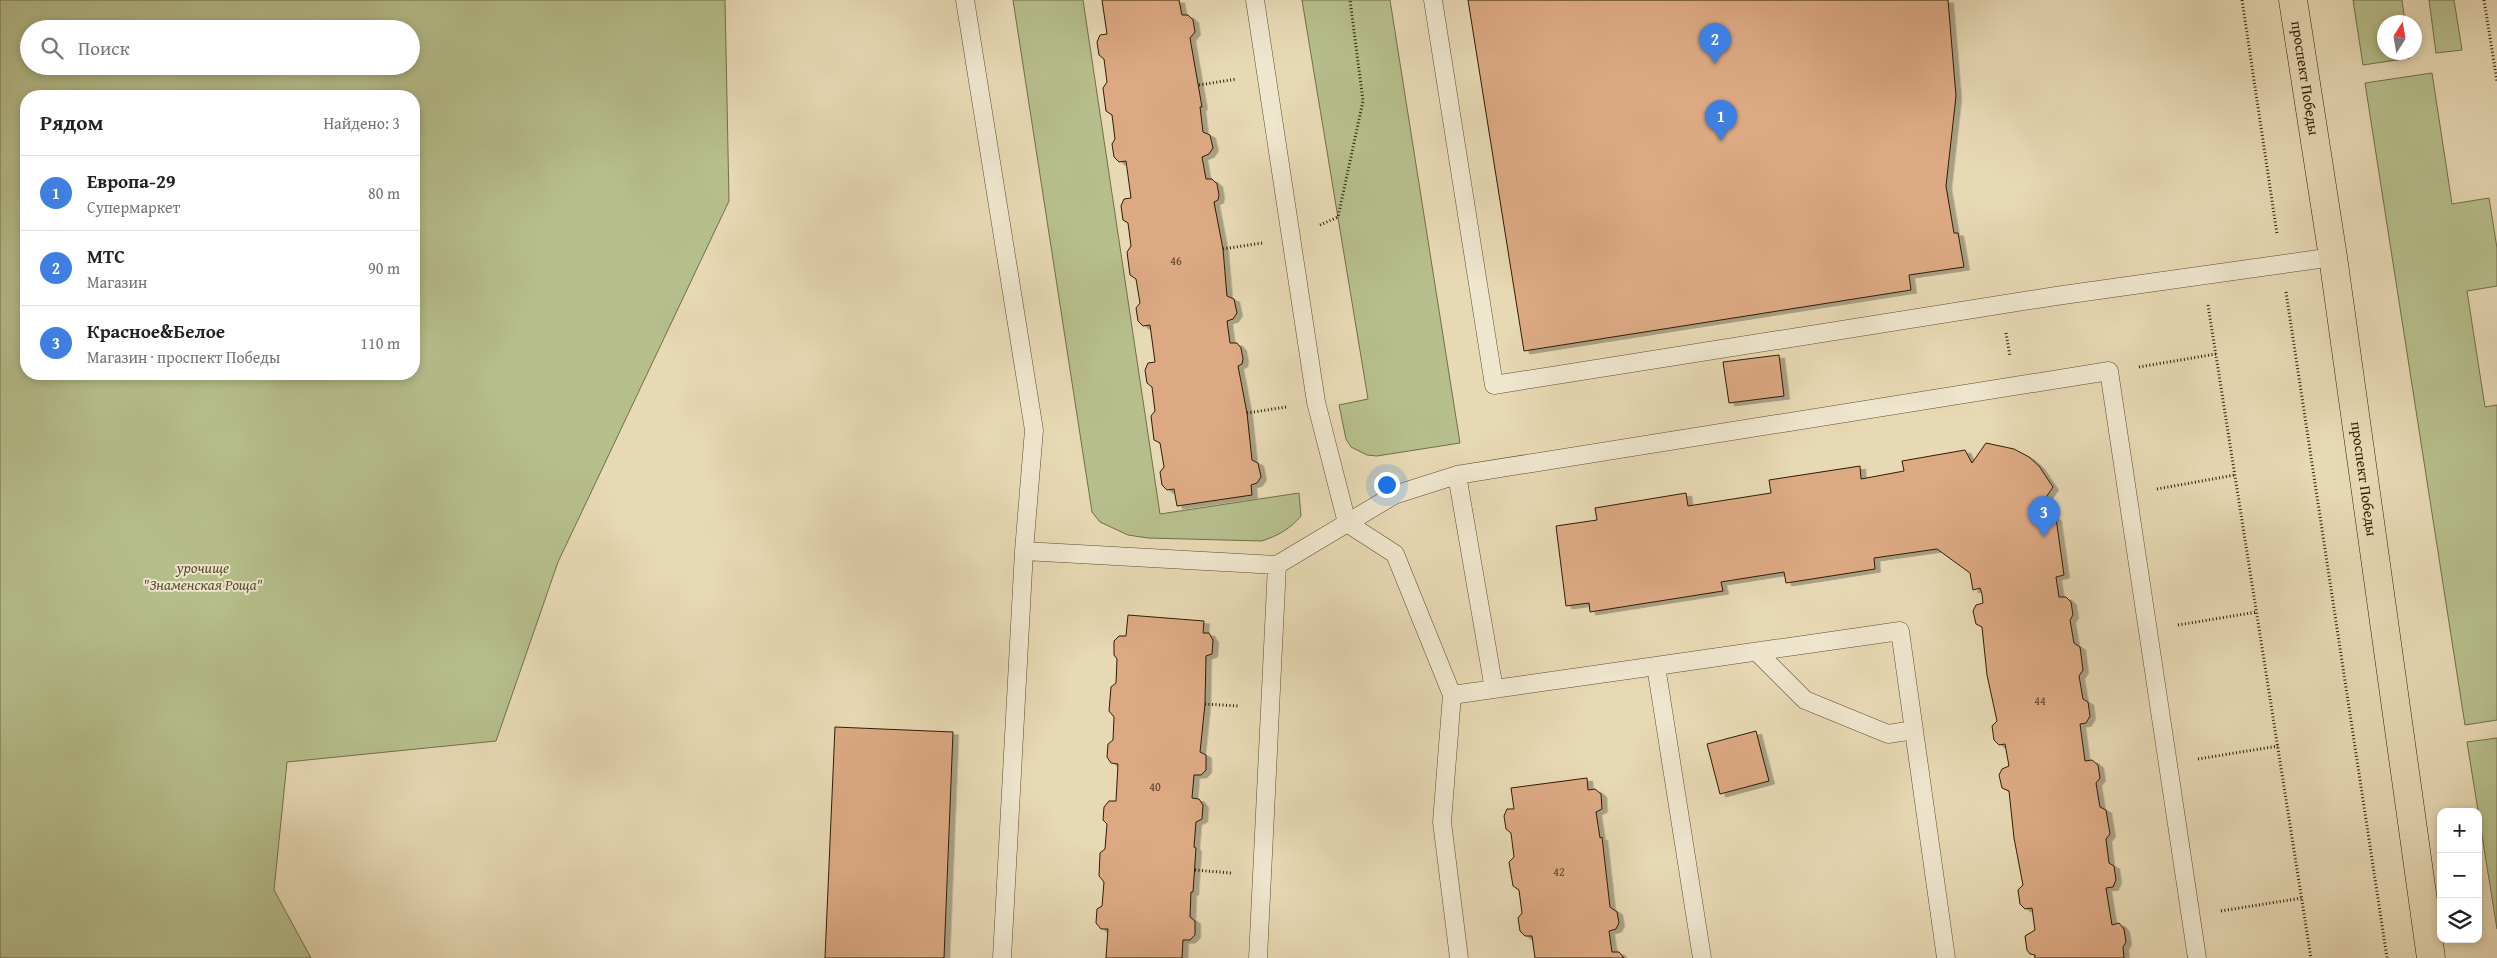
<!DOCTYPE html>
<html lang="ru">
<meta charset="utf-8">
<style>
body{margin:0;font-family:"Gentium Book Plus",serif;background:#f2f2f2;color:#202124}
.controls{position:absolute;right:15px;bottom:15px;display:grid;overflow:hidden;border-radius:10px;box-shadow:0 2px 8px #0003}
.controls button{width:45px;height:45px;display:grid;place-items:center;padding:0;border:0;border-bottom:1px solid #e0e0e0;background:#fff;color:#202124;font:25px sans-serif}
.compass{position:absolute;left:2377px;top:15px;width:45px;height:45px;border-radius:50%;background:#fff;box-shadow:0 2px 8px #0003;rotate:11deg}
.you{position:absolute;left:1386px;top:484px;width:18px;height:18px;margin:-12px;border:4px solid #fff;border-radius:50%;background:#1a73e8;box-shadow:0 0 0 8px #1a73e833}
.badge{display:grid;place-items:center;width:32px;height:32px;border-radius:50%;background:#8f2418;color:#fff;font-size:16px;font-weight:700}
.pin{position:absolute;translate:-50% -41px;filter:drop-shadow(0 1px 2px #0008)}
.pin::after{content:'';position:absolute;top:26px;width:18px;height:15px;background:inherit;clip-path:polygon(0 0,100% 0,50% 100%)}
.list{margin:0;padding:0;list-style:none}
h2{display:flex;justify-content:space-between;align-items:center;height:65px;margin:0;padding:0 20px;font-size:21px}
h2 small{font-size:16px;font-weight:400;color:#757577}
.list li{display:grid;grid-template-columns:32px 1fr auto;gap:15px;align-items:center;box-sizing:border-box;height:75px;padding:0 20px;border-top:1px solid #e0e0e0}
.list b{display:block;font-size:19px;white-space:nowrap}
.list p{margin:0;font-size:16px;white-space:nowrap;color:#757577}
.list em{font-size:16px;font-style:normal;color:#757577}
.icon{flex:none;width:28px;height:28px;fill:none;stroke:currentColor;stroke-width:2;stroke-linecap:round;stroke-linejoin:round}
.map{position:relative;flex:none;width:2497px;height:958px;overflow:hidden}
.search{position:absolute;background:#fff;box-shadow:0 2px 8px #0003;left:20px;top:20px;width:400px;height:55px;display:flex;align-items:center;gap:12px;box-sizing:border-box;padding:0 18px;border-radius:28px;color:#757577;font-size:19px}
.panel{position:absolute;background:#fff;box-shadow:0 2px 8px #0003;left:20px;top:90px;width:400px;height:290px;border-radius:20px}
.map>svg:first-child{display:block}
.green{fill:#b6bf8c;stroke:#726e48;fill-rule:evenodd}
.building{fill:#dca983;stroke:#2e1c05;filter:url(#shadow)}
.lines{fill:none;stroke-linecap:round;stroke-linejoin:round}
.service-casing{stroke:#5c4b31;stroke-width:19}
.primary-casing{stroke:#2e1c05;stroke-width:29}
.path{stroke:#2e1c05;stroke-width:3;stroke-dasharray:1 2.5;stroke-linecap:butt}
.service{stroke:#efe6ce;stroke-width:18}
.primary{stroke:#e7d9b4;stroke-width:28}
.labels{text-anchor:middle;stroke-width:4;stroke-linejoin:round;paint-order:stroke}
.number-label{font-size:12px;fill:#5a3f24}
.street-label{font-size:15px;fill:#2e1c05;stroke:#efe6ce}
.park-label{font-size:15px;font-style:italic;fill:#574d2e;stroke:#efe6ce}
</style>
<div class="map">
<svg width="2497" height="958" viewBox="0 0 2497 958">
<defs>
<filter id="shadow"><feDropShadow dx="5.5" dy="3" stdDeviation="0" flood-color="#0004"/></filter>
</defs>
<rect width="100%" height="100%" fill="#e7d9b4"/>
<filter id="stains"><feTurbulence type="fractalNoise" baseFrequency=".004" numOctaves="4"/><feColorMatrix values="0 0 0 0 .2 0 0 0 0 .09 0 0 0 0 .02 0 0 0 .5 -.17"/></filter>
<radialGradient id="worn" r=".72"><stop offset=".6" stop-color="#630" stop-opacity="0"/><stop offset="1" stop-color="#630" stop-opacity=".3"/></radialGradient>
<!-- green -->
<path class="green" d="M0,0h725l4,201 -171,361 -62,179 -209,21 -13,128 37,68h-311zM29,29h382v37h-382zM26,96h388v278h-388z
M1013,0h70l77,514 139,-21 2,23c-11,13 -22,19 -39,25l-114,-3 -20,-3 -28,-13 -8,-10z
M1302,0h88l70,443 -83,13 -10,-1 -16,-8 -5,-8 -7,-34 29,-6z
M2353,0h49l3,22h-21v30l25,1 1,5 -47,7z
M2429,0h25l8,50 -26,3z
M2432,73l20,131 37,-6 8,50v38l-30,5 18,116 12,-2v315l-32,5 -100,-642z
M2497,738v191l-30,-187z"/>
<!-- building -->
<path class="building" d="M1102,0h77l3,15h6l5,5 2,12 -5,6 12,69h-2l3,25 7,3 3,13 -4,6 -7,3 4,22h6l5,5 2,11 -1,5 -4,2 9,47 4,47 7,3 3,14 -4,6 -6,2 3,22h7l4,5 2,11 -1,5 -4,2 9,47 5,47 6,3 3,14 -4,6 -6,2 1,10 -75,11 -3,-17 -7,1 -5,-5 -2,-13 4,-5 -4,-24 -6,-3 -3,-24 4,-5 -3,-24 -5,-4 -2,-13 3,-7 7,-1 -5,-37 -7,1 -5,-5 -2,-13 4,-5 -4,-24 -6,-4 -3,-23 4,-6 -3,-23 -5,-3 -2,-14 3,-7 7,-1 -5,-37 -7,1 -5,-5 -2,-13 3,-5 -3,-24 -6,-4 -3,-23 4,-6 -3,-23 -5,-4 -2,-13 3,-7 7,-1z
M1468,0h480l8,96 -10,90 8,47h4l6,34 -55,8 2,15 -387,61z
M1779,355l5,41 -55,7 -6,-41z
M1986,443l28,6 15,8 10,9 14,21 -14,21 17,10 8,57 -8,2 3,20h7l5,5 2,13 -3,5 4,23 6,4 3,23 -4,6 4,23 5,3 2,14 -4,7 -6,1 5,37 7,-1 6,5 2,13 -4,5 4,24 6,3 4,24 -4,5 3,24 5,3 2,14 -3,7 -7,1 6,37 7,-2 5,6 2,13 -3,5 1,11h-89v-3l-5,-1 -3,-4 -2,-14 10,-6 -3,-22 -7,1 -5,-5 -2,-14 5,-5 -9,-47 -5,-47 -7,-3 -3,-13 3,-6 7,-3 -4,-22 -6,1 -5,-5 -2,-14 5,-5 -10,-46 -5,-48 -6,-3 -3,-13 3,-6 7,-2 -1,-9 -2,-6 -7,2 -3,-17 -33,-24 -63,9 1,11 -44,7 -45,7 -2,-11 -63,10 2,9 -133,21 -1,-9 -23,3 -10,-80 41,-6 -2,-12 91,-15 2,13 83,-13 -2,-13 91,-14 1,13 43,-8 -2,-10 63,-11 7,13z
M1128,615l76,6 -1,12h6l4,7 -1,14 -6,2 -1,48 -5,48 6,3v15l-5,5h-7l-2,23 7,1 4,6 -1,14 -6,3 -2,25 2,1 -3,44h-2l-1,25 5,4v14l-5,5h-7l-1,18h-76l2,-29h-7l-5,-6 1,-14 5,-3 2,-24 -5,-6 1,-23 5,-4 2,-25 -4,-4 1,-13 5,-6h7l2,-37 -7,-1 -4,-6 1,-13 5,-4 1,-23 -5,-6 2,-24 5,-4 1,-24 -3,-4v-14l5,-5h7z
M835,727l118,5 -9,226h-119z
M1756,731l13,50 -49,13 -13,-50z
M1587,778l1,12 7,-1 6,5 1,15 -6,3 4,26 2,-1 8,70 7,5 2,11 -3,6 -7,2 3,21h7l5,6h-89l-3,-22h-7l-5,-5 -2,-13 4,-5 -3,-23 -6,-4 -4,-24 5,-5 -3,-24 -5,-4 -2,-13 3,-7h7l-3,-21z"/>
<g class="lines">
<!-- service casing -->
<g class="service-casing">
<path id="service" d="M965,0l69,430 -10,121
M1255,0l61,402 31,121 48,31 57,141
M1433,0l61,385 562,-89 277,-39
M1457,475l37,214
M1277,565l117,-70 63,-20 652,-104 88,587
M1757,652l48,48 83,34 26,-4
M1656,666l244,-35 46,327
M1002,958l22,-407 253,14 -19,393
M1459,958l-17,-136 10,-127 204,-29 46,292"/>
</g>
<!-- primary casing -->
<g class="primary-casing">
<g id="primary">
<path id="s1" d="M2293,0l40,257 98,701"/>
</g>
</g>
<!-- path -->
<path class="path" d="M2242,0l35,234
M2484,0l13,81
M1199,85l38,-6
M1320,225l18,-8 25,-116 -13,-101
M1223,249l39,-6
M2286,292l101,666
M2208,305l103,653
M2006,333l4,23
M2139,367l77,-13
M1247,413l39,-6
M2157,489l78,-14
M2178,625l79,-13
M1205,704l34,2
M2198,759l80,-13
M1195,870l36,3
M2221,911l81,-13"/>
<!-- service -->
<use href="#service" class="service"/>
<!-- primary -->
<use href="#primary" class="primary"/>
</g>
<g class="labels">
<!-- number labels -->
<g class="number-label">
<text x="1176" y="265">46</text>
<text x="2040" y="705">44</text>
<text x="1155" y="791">40</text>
<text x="1559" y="876">42</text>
</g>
<!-- street labels -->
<g class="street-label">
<text dy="5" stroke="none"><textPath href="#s1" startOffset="79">проспект Победы</textPath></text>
<text dy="5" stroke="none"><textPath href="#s1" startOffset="484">проспект Победы</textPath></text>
</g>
<!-- park labels -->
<g class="park-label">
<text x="203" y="573">урочище<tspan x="203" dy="17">"Знаменская Роща"</tspan></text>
</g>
</g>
<rect width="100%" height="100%" filter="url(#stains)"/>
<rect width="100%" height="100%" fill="url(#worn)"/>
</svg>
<div class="controls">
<button>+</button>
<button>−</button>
<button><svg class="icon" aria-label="layers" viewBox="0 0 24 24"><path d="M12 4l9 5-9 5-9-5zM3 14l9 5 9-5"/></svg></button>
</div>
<svg class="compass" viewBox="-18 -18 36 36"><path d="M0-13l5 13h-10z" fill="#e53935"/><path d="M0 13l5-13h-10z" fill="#757577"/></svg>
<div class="you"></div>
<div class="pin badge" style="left:1721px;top:141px;background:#3f7fe0">1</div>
<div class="pin badge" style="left:1715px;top:64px;background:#3f7fe0">2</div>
<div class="pin badge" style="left:2044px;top:537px;background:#3f7fe0">3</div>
<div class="search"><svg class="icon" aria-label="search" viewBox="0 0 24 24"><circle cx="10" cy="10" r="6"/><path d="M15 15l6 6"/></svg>Поиск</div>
<section class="panel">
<h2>Рядом<small>Найдено: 3</small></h2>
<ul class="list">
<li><span class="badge" style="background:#3f7fe0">1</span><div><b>Европа-29</b><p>Супермаркет</p></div><em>80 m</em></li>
<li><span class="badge" style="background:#3f7fe0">2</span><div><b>МТС</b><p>Магазин</p></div><em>90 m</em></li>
<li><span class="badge" style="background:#3f7fe0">3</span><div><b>Красное&amp;Белое</b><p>Магазин · проспект Победы</p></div><em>110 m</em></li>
</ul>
</section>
</div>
